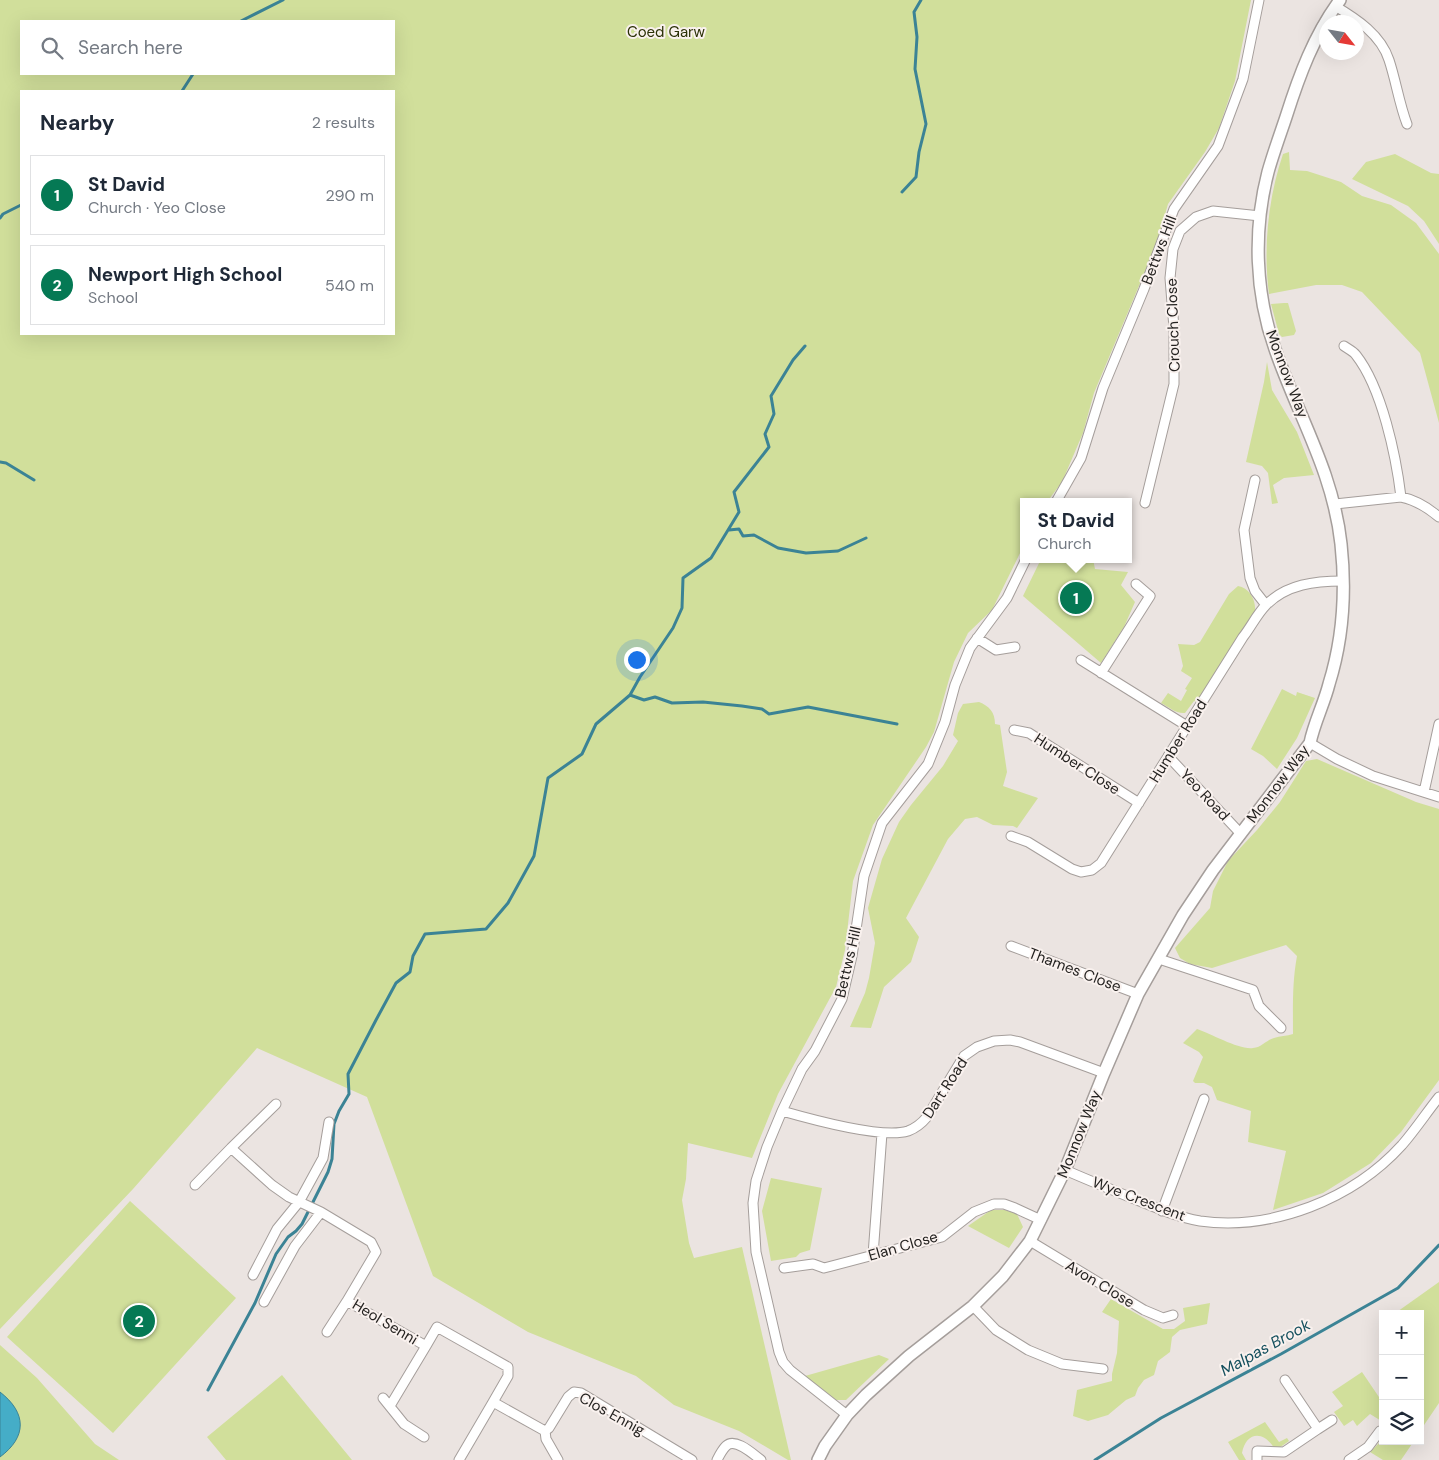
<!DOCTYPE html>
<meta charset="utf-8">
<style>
body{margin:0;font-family:"DM Sans",sans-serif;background:#f6f6f7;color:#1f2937}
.controls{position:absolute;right:15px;bottom:15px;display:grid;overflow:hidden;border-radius:0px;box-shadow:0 5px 20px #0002}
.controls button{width:45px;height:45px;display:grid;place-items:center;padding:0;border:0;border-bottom:1px solid #e0e1e3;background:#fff;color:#1f2937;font:25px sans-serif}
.compass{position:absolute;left:1319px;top:15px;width:45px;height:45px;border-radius:50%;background:#fff;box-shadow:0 5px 20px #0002;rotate:121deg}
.you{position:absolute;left:636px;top:659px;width:18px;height:18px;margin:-12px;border:4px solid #fff;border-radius:50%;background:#1a73e8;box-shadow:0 0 0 8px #1a73e833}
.badge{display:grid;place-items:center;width:32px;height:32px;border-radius:50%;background:#057954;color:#fff;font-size:16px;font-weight:700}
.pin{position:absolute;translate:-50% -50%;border:2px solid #fff;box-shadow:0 1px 5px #0006}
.popup{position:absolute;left:1020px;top:498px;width:112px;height:65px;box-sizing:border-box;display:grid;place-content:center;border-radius:0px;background:#fff;filter:drop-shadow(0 1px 4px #0005);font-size:16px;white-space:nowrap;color:#747a83}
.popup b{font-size:19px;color:#1f2937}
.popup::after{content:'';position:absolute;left:50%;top:100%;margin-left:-10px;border:10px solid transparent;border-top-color:#fff}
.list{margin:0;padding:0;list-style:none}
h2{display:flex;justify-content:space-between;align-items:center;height:65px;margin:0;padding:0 20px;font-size:21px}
h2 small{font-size:16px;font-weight:400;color:#747a83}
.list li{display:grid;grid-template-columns:32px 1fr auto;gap:15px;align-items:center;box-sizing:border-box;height:80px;margin:0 10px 10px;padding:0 10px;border:1px solid #e0e1e3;border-radius:0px}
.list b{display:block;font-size:19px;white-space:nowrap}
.list p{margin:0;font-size:16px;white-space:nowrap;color:#747a83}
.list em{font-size:16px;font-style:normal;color:#747a83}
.icon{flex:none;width:28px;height:28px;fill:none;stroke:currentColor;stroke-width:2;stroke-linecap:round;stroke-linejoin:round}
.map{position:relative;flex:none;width:1439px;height:1460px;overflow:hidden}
.search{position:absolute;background:#fff;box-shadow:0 5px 20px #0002;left:20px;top:20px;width:375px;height:55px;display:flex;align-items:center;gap:12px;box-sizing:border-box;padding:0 18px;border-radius:0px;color:#747a83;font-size:19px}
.panel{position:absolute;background:#fff;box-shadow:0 5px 20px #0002;left:20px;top:90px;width:375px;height:245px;border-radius:0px}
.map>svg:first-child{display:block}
.green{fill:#d1df9b;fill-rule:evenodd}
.water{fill:#45adc7;stroke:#3b8395}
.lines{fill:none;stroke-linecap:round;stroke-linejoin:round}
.stream{stroke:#3b8395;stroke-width:3}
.minor-casing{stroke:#a59e9b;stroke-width:11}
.tertiary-casing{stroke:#a59e9b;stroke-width:14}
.minor{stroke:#fff;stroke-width:9}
.tertiary{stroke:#fff;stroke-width:11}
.labels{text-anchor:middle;stroke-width:4;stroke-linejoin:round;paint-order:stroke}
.park-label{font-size:15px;fill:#2c3207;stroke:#f9f1ee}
.street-label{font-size:15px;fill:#242220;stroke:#f9f1ee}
.water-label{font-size:16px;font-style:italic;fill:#134f5d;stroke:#f9f1ee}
</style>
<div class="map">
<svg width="1439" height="1460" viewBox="0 0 1439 1460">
<rect width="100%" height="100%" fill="#ebe4e1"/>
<!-- green -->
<path class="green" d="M0,0h1251l-16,81 -16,47 -14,24 -37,52 -11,39 -63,150 -11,40 -21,49 -15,20h-23l-1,45 -31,63 -24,23 -14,29 -20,70 -8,15 -53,78 -20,56 -8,69 -9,37 -58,107 -26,64 -64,-15 -2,36 -4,21 7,43 5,15 48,-11 49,213h-3l-49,-29 -65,-26 -38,-29 -108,-44 -95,-56 -66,-179 -110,-49 -124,141 -133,140zM21,21h373v53h-373zM21,91h373v243h-373z
M1289,152l1,18 17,1 34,11 21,14 29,9 25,18 23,31v169l-19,-70 -58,-61 -20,-7h-26l-47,9c-6,-47 -1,-95 14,-140z
M1395,154l36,19 8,1v70l-15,-23 -16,-15 -56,-27 14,-17z
M1284,303h4l8,28 -2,4 -12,2 -3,-3 -8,-30z
M1267,362l5,28 25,42 17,43 -30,3 -11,7 5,18 -6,1 -4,-31 -6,-7 -16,-4 18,-80z
M1041,559h52l2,10 33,3 -7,13 14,17 -11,25 -23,36 -78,-67z
M1238,586c11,2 18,13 17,25l-58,91 -3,-1 -9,12c-9,1 -16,-6 -24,-10l7,-10 13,8 6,-11 -2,-1 7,-11 -11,-7 2,-5 -5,-22 16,1 6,-3 29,-48z
M1282,689l14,7 1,-4 18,6 -18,40 -20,31 -14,-13 -12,-7z
M979,702c10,4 16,10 16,22l5,1 7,47 -4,14 35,12 -21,30 -4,-2 -20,-1 -16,-8 -12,2 -17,20 -42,79 13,19 -8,25 -27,25 -13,41 -21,-1 15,-34 4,-15 6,-35 -7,-35 14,-49 17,-37 12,-17 32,-39 15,-25 -5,-6 5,-22 5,-9z
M1317,759l99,43 23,7v271l-38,52 -30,31 -48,30 -50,17 13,-59 -38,-9 3,-31 -34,-11 -5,-13 -8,-4h-9l-2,-2 10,-24 -4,-5 -16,-9 14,-14c15,5 42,21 56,19 9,-1 13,-8 21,-10 6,-2 13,-2 19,-4 0,-26 -1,-51 4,-78l-11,-11 -74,23 -22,-4 -10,-6 -5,-10 35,-40 3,-17 15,-30 29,-31 23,-28 26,-41z
M771,1178l51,10 -12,62 -10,3 -4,4 -25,4 -9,-50z
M130,1201l106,97 -123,135 -106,-96z
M991,1210h14l12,4 6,13 -14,21 -41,-22z
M1439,1282v121l-19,28v-117h-26z
M1111,1299l52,30h11l11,-8 -2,-13 27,-5 -3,21 -27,6 -8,7 -2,15 -12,9 -4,14 -10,5 -6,8 -3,8 -9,4 -18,15 -20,6 -15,-5 4,-26 35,-9v-7l5,-21 2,-32 -17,-9z
M0,1345l37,33 58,66 24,16h-119z
M879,1355l10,4 -43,41h-10l-31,-24z
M1362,1372l21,31v19l-13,-8 -13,12 -4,-6 -9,6 -10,-14 9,-6 -11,-14z
M282,1375l70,85h-126l-19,-23z
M1265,1422l14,20 8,-4 2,3 -10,7h-5c-11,-18 -28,-16 -32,5l4,7h-7l-11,-18z
M1383,1439v2h31l-13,19h-18l-13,-8z"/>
<!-- water -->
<path class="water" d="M0,1392c27,21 27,45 0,65z"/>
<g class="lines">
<!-- stream -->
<path class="stream" d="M241,21l42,-21
M182,91l11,-17
M902,192l14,-15 3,-25 7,-28 -11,-55 2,-32 -3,-25 7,-12
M0,218l3,-4 18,-9
M0,462l6,1 28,17
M729,530l10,-1 4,7 11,-1 24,13 28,5 32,-2 28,-13
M630,695l14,5 11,-3 17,6 31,-1 39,4 20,3 7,5 39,-7 89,17
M208,1390l47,-87 21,-49 12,-17 8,-6 6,-7 26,-52 4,-13 2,-35 5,-13 10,-17 -1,-20 28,-54 20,-37 14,-11 3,-16 12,-22 61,-5 22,-26 26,-47 14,-78 34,-24 14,-30 34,-29 10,-18 33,-49 9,-20 1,-30 28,-20 28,-46 -5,-20 35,-45 -4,-13 9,-20 -3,-18 22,-36 12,-14
M1095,1460l66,-42 120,-64 117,-66 41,-43"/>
<!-- minor casing -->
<g class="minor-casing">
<path id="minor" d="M1335,6c22,13 46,29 54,54 7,21 10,43 18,64
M1344,346c4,3 9,5 12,9 26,33 40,101 45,142
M1255,480l-11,50 6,48 5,13 11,14
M1056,502l25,-44 22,-70 41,-99 30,-80 44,-63 25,-67 16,-79
M1145,503l29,-119v-56l-4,-50 3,-29 7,-18 16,-14 17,-6 47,5
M1335,504l66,-7c15,3 26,10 38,20
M977,638l19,12 19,-3
M1081,660l106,66
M1101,673l49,-77 -14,-12
M1014,730l15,3 110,70
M1310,743l27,16 36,17 66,21
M1168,756l73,78
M1424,792l15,-68
M1011,836l17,6 44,27 9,3 11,-2 9,-7 142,-226c8,-10 14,-23 23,-32 21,-21 49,-24 77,-24
M1011,946l127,48
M1159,959l94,31 6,16 22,22
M276,1104l-45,44 41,37 17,12 32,15 50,30 5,10 -29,49 79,45 11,-19 71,40v9l-15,26 52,29
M782,1111c28,8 100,28 126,20 8,-3 14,-8 19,-14l37,-61 13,-9 17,-6 16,-1 10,2 84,31
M1065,1170c23,10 45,19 67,28 22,9 45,19 68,23 73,10 153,-22 202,-76 13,-15 25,-33 37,-48
M195,1185l36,-37
M1162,1211l42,-112
M1030,1241l114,69 19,8 10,-3
M873,1255l9,-122
M784,1268l29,-4 11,4 118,-31 32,-25 20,-8h10l11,4 26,12
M253,1275l24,-46 22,-27 24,-44 6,-36
M264,1302l31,-56 26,-34
M973,1306l23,24 32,20 34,14 41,5
M327,1332l20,-31
M383,1398l21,26 20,13
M390,1406l36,-60
M847,1415l-57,-45 -7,-8 -4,-10 -23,-100 -3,-49 3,-22 11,-34 15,-36 20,-42 13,-18 27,-52 10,-43 12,-80 18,-53 46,-59 17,-42 10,-37 15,-37 37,-50 19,-39
M1318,1429l14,-9
M545,1431l4,-3 19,-31 6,-5 7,1 111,67
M545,1431l1,8 12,21
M459,1460l34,-58
M717,1460c2,-4 5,-10 9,-14 9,-9 27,8 35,14
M1257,1460v-9l27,1 34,-23 -33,-49
M1349,1460l19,-13 12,-16"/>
</g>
<!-- tertiary casing -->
<g class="tertiary-casing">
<path id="tertiary" d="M818,1460l7,-14 22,-31 19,-20 43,-39 64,-50 30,-30 27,-35 35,-71 39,-97 34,-79 45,-79 30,-45 97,-127c4,-20 14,-39 19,-59 14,-45 17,-94 12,-140 -8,-73 -43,-128 -66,-195 -20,-56 -22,-119 -7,-177 5,-18 12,-37 18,-55 13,-41 28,-82 54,-117"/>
</g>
<!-- minor -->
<use href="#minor" class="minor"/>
<!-- tertiary -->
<use href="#tertiary" class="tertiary"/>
</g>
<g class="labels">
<!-- park labels -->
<g class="park-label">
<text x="666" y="37">Coed Garw</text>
</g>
<!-- street labels -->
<g class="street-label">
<text transform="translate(1159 250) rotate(-69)" y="5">Bettws Hill</text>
<text transform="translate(1173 325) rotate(-92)" y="5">Crouch Close</text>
<text transform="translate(1287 374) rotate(69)" y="5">Monnow Way</text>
<text transform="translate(1178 741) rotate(-58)" y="5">Humber Road</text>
<text transform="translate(1077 764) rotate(33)" y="5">Humber Close</text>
<text transform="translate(1278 784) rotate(-53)" y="5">Monnow Way</text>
<text transform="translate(1205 795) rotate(47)" y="5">Yeo Road</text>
<text transform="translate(848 962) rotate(-77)" y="5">Bettws Hill</text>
<text transform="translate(1075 970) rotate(21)" y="5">Thames Close</text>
<text transform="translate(945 1088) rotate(-57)" y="5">Dart Road</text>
<text transform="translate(1079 1134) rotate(-68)" y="5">Monnow Way</text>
<text transform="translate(1139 1199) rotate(21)" y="5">Wye Crescent</text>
<text transform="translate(903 1246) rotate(-16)" y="5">Elan Close</text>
<text transform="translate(1100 1284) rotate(31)" y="5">Avon Close</text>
<text transform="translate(385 1322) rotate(31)" y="5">Heol Senni</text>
<text transform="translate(612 1414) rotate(29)" y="5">Clos Ennig</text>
</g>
<!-- water labels -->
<g class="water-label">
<text transform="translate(1265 1347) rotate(-29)" y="6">Malpas Brook</text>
</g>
</g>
</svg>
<div class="controls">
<button>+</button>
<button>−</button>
<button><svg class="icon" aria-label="layers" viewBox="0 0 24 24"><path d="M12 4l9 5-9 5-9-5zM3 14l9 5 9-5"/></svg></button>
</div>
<svg class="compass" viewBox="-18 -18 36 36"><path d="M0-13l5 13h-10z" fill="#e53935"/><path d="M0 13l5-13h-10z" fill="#747a83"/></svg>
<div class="you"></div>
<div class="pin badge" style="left:1076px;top:598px">1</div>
<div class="popup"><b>St David</b>Church</div>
<div class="pin badge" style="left:139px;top:1321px">2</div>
<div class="search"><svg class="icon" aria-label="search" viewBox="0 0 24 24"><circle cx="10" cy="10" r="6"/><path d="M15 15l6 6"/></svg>Search here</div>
<section class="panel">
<h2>Nearby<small>2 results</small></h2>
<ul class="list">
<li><span class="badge">1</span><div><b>St David</b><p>Church · Yeo Close</p></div><em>290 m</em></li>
<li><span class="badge">2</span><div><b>Newport High School</b><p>School</p></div><em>540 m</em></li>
</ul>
</section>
</div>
